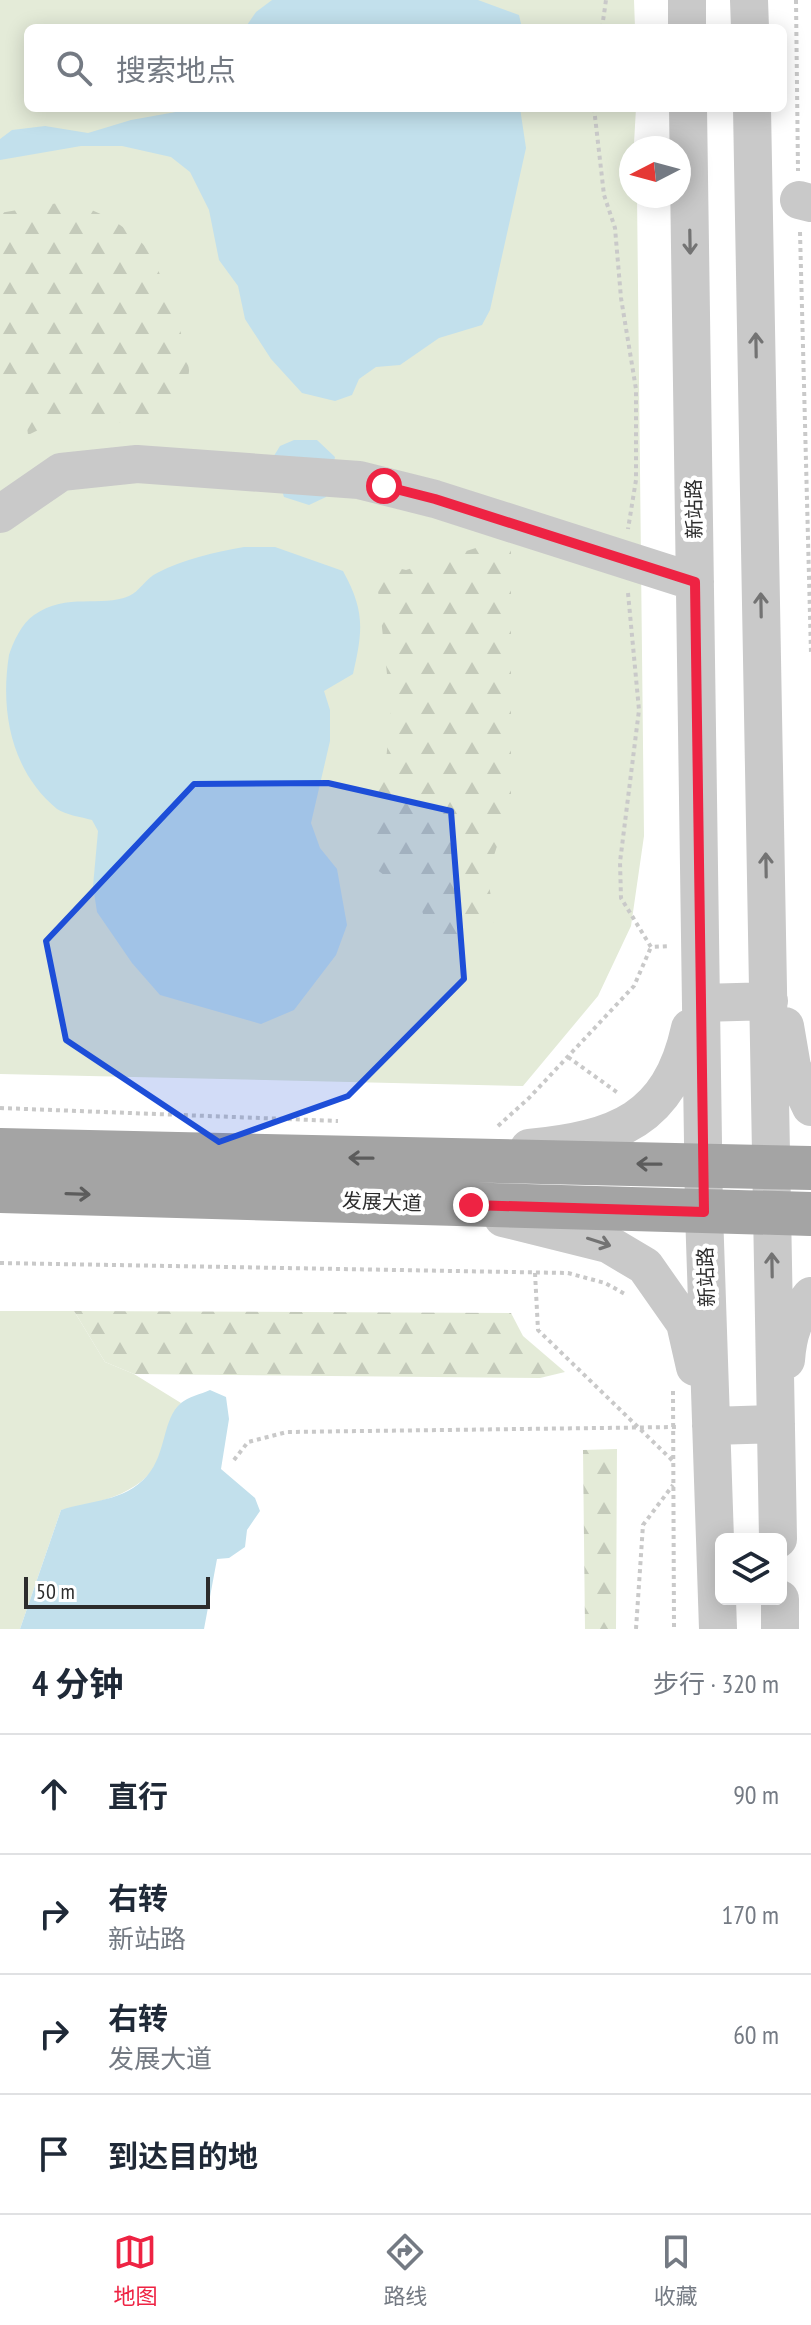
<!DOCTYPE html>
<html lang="zh">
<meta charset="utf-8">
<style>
body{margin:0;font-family:"PT Sans Narrow","Noto Sans SC",sans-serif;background:#f6f6f7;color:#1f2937}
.controls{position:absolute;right:24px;bottom:24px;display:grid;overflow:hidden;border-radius:12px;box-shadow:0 4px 20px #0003}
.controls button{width:72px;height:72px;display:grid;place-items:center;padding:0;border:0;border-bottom:2px solid #e0e1e3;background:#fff;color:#1f2937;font:40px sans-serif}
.compass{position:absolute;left:619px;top:136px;width:72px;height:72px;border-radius:50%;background:#fff;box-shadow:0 4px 20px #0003;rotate:264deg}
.scale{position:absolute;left:24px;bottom:20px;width:186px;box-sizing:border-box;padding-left:8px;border:4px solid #2c2c2c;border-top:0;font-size:22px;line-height:28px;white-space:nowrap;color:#2c2c2c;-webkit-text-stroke:6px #fff;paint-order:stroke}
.stop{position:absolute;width:24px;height:24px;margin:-18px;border:6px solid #ee2343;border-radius:50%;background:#fff}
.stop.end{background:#ee2343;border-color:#fff;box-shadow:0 2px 8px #0008}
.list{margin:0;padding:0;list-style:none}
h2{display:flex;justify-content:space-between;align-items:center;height:104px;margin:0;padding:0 32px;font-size:34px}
h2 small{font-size:26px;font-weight:400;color:#747a83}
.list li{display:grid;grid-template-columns:52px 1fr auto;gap:24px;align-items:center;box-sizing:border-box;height:120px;padding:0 32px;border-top:2px solid #e0e1e3}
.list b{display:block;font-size:30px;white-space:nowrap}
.list p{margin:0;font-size:26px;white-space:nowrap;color:#747a83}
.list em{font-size:26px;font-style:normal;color:#747a83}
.icon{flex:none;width:44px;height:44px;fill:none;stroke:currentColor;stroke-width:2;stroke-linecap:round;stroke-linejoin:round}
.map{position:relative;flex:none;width:811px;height:1629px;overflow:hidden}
.search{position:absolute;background:#fff;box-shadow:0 4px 20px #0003;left:24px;right:24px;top:24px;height:88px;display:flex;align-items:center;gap:20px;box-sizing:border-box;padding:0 28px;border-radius:12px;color:#747a83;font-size:30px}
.sheet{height:584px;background:#fff}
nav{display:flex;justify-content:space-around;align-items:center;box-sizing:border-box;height:112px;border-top:2px solid #e0e1e3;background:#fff;font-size:22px;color:#747a83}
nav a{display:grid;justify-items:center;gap:4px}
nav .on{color:#ee2343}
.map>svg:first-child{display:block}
.grass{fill:#e4ebd8}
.forest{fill:url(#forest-firs)}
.water{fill:#c2e0ec}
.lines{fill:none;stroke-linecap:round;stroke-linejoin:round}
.path{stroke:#c9c9c9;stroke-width:4;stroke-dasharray:4 4;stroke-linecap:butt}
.minor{stroke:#c9c9c9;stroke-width:38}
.major{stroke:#a4a4a4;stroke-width:44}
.oneway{stroke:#737373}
.oneway2{stroke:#5c5c5c}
.route{stroke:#ee2343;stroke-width:10}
.marked{fill:#1d4ed8;fill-opacity:0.2;stroke:#1d4ed8;stroke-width:6;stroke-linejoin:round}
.labels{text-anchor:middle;stroke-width:8;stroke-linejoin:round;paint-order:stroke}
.street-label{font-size:20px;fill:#2c2c2c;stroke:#fff}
</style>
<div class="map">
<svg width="811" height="1629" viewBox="0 0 811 1629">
<defs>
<pattern id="forest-firs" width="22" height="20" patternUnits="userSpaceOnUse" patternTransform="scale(2)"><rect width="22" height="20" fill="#e4ebd8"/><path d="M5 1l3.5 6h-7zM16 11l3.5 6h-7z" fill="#c4caba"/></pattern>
</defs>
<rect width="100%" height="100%" fill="#fff"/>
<!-- grass -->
<path class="grass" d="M0,0h634l1,28h-607v80h608l-5,88h6l7,640 -13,90 -33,70 -75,90 -523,-12z
M0,1311h74l31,51 29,12 47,29c-12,16 -11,27 -17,46 -14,44 -65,54 -103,61l-41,119h-20z"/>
<!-- forest -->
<path class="forest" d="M58,203c33,2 62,18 86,42 14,14 46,106 45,126 0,6 -7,24 -11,28 -14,17 -66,24 -87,30l-24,-13 -39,19 -3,-25 -25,-27v-170z
M498,541l13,6v251c-3,28 -18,50 -22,79 -1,13 5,30 8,43l-29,18 -35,4 -24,-68 -17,7 -16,-12v-80l9,-19 6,-59 -16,-148 31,7z
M74,1311l437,2 12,23 42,36 -25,6 -406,-4 -29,-12z
M617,1449l-1,180h-31l-2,-179z"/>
<!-- water -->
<path class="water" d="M272,0h206l41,15 3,13h-277l11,-16z
M198,108h322l6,40 -36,162 -8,15 -43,13 -39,27 -24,2 -17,12 -7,16 -17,6 -33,-8 -31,-34 -26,-40 -7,-33 -19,-26 -10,-50 -19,-38 -19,-15 -49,-11h-41l-81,14v-21l12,-9 33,-4 43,7 43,-13z
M294,440h23l18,17 -9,40 -17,8 -25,-8 -12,-38 8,-13z
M244,547h31l68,24c22,40 20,59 10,103l-29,17 6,19v31l-19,82 9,25 17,21 10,56 -11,30 -42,55 -33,14 -101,-29 -28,-32 -35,-51 -4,-26 5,-55 -6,-11c-11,-3 -26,-5 -35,-11 -46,-38 -57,-98 -48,-154 4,-13 13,-32 25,-40 33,-23 67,-7 95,-19 10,-4 17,-18 28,-23 27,-14 58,-21 87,-26z
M210,1390l16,7 3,22 -8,50 34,29 5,13 -13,19 -2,17 -16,11 -12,1 -13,70h-184l41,-119c29,-10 63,-8 86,-34 20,-23 15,-57 34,-73 7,-6 20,-9 29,-13z"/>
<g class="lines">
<!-- path -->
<path class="path" d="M796,0l2,171
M602,28l4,-28
M594,108l10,87 11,33 6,70 15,91v91l-8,49
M800,232l11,421
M628,593l11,117 -19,152 1,36 30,49 19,-1
M568,1057l50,36
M0,1108l338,13
M498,1126l31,-28 105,-112 17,-39
M0,1263l568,10 37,10 20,11
M535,1273l3,57 137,133
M673,1391l1,238
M234,1460l14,-18 39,-10 390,-5
M636,1629l7,-104 30,-40"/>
<!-- minor -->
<path class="minor" d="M687,0v28
M749,0l1,28
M688,108l16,1104 14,417
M752,108l26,1431
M799,200l12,3
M0,514l61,-42 76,-8 222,16 76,19 260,83
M701,1003l68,-2
M785,1026l7,41 19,40
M529,1148c88,-9 141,-28 161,-120
M503,1218l105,26 37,22 40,57 10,44
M786,1360c2,-27 8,-43 25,-64
M711,1426l65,-2
M780,1599v30"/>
<!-- major -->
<path class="major" d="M0,1150l811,18
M0,1191l811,23"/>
</g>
<!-- one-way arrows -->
<defs><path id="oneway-shaft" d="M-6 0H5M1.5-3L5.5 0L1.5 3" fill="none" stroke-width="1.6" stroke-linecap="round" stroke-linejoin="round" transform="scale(2)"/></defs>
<g class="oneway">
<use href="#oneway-shaft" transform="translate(690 242) rotate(89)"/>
<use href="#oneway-shaft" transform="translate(756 345) rotate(-91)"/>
<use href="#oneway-shaft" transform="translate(761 605) rotate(-91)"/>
<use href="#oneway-shaft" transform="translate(766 865) rotate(-91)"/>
<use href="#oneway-shaft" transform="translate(599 1242) rotate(18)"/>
<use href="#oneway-shaft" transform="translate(772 1265) rotate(-91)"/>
</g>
<g class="oneway2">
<use href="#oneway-shaft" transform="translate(361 1158) rotate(-179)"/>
<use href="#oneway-shaft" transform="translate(649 1164) rotate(-179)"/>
<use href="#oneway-shaft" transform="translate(78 1194) rotate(2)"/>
</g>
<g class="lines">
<!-- route -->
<path class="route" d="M384,486l51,13 260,83 9,630 -233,-7"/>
</g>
<!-- marked area -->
<path class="marked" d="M328,783l123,28 13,168 -116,117 -129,46 -153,-102 -20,-99 148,-157z"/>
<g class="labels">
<!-- street labels -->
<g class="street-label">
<text transform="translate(694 509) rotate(-91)" y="7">新站路</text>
<text transform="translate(382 1202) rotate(2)" y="7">发展大道</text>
<text transform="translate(706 1277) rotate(-92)" y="7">新站路</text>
</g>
</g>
</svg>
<div class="controls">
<button><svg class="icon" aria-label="layers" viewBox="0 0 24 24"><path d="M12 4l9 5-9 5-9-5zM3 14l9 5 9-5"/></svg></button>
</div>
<svg class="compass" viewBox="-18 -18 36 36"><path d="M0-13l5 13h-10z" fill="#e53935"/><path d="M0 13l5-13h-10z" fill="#747a83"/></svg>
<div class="scale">50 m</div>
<div class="stop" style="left:384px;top:486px"></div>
<div class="stop end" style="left:471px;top:1205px"></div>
<div class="search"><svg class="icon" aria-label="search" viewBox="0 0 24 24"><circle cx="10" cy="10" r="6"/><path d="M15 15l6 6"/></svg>搜索地点</div>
</div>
<section class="sheet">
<h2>4 分钟<small>步行 · 320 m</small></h2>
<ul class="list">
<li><svg class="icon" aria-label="ahead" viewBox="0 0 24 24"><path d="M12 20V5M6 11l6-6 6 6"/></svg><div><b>直行</b></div><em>90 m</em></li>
<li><svg class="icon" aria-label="right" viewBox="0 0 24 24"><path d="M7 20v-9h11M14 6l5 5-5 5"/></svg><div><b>右转</b><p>新站路</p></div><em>170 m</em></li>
<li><svg class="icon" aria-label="right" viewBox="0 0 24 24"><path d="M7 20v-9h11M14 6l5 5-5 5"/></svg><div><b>右转</b><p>发展大道</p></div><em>60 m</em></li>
<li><svg class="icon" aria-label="arrive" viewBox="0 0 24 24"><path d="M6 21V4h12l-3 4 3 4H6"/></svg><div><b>到达目的地</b></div></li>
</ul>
</section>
<nav>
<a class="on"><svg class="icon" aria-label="map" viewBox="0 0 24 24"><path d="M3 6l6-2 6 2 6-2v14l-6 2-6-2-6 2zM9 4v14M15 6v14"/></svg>地图</a>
<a><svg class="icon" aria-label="directions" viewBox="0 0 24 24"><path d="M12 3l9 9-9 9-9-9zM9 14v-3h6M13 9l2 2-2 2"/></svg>路线</a>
<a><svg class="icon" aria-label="saved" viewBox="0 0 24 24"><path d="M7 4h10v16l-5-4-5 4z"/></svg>收藏</a>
</nav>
